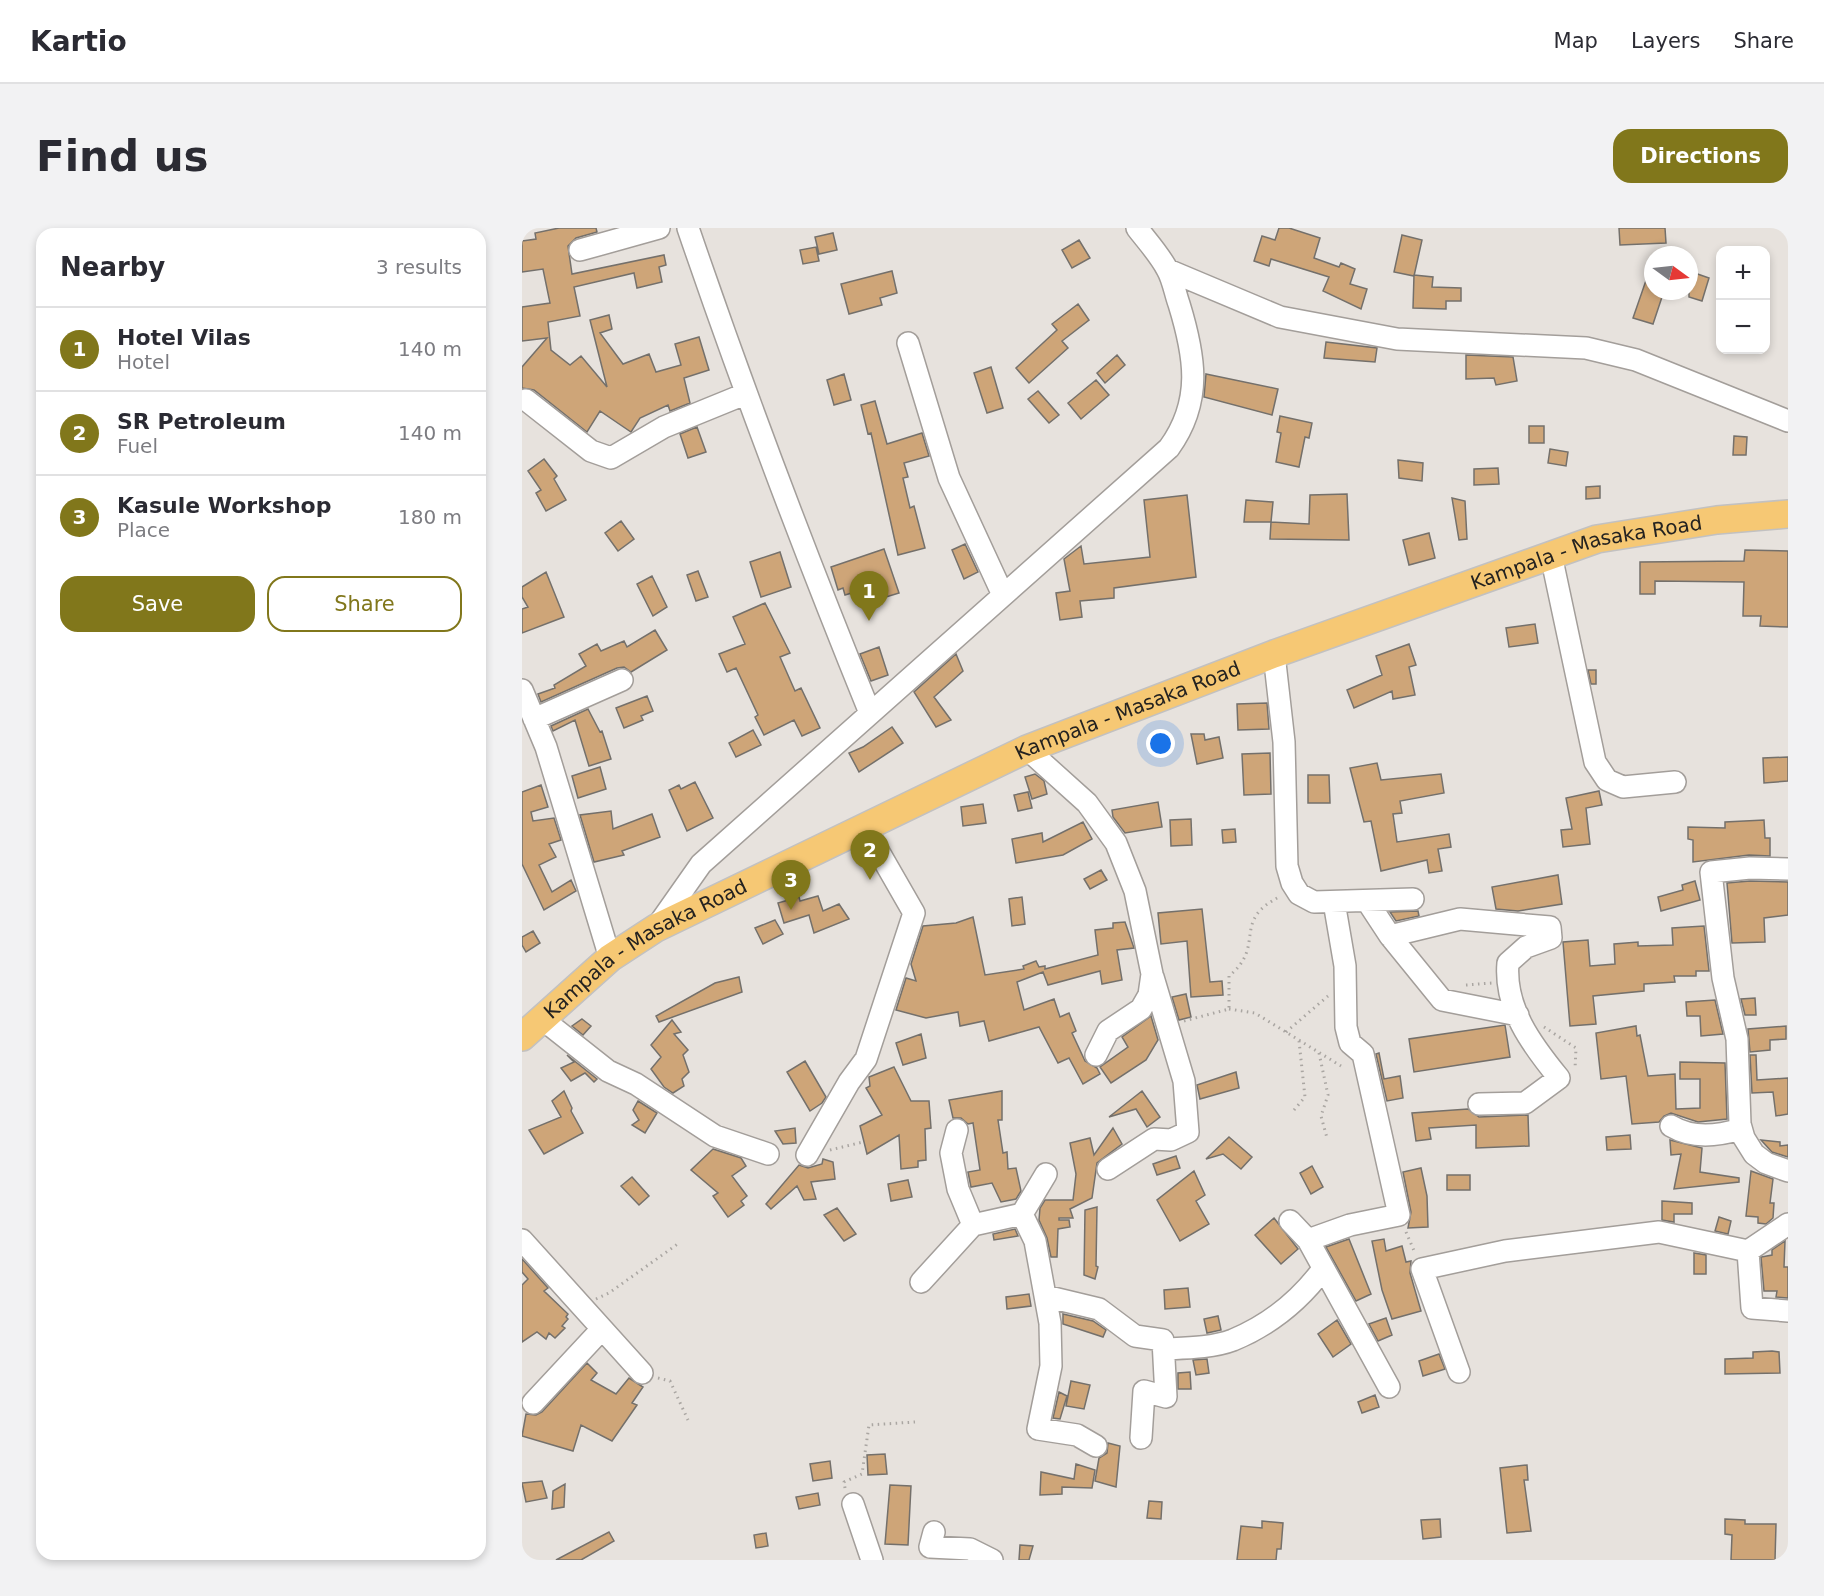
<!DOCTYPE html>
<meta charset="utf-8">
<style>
body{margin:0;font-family:"DejaVu Sans",sans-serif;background:#f2f2f3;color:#2b2b33}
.controls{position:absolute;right:18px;top:18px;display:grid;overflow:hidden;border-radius:12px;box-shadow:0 3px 9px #0003}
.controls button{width:54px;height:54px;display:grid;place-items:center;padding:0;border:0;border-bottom:2px solid #e1e1e2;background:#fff;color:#2b2b33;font:30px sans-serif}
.compass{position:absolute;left:1122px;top:18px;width:54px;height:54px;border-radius:50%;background:#fff;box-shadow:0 3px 9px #0003;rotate:105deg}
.you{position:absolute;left:639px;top:516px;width:21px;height:21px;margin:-15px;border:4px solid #fff;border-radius:50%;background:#1a73e8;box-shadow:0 0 0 9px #1a73e833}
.badge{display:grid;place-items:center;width:39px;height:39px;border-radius:50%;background:#81771b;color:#fff;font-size:20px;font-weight:700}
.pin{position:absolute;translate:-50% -50px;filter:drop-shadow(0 2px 3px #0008)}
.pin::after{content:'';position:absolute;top:32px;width:21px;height:18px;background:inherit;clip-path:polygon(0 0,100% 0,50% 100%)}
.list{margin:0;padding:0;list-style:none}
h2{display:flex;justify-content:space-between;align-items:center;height:78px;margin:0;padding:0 24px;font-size:26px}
h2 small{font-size:20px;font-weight:400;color:#7c7c81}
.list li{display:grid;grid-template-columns:39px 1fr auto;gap:18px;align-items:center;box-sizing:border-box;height:84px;padding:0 24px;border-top:2px solid #e1e1e2}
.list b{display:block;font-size:22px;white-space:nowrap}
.list p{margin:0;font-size:20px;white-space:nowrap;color:#7c7c81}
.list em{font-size:20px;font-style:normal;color:#7c7c81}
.actions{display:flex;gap:12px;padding:18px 24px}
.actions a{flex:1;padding:14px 0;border:2px solid #81771b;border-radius:18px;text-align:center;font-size:21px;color:#81771b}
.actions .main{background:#81771b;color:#fff}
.map{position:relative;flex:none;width:1266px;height:1332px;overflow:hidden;border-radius:18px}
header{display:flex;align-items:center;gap:36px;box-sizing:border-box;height:84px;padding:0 30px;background:#fff;border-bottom:2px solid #e1e1e2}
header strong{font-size:28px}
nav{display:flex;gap:33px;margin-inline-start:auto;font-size:21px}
.intro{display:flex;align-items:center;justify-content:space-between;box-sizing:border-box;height:144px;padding:0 36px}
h1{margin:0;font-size:42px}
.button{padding:15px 27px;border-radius:18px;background:#81771b;color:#fff;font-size:21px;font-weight:700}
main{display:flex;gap:36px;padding:0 36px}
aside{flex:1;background:#fff;border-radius:18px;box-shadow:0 3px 9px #0003}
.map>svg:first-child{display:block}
.building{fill:#cea578;stroke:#74706b;stroke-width:1.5}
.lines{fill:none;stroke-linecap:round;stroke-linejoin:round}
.minor-casing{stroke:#a39e9a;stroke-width:24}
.major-casing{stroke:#c2c1c1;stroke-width:30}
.path{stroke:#aaa6a2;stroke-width:3;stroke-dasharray:1.5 4.5;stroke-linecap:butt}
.minor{stroke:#fff;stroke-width:21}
.major{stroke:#f6c874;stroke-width:27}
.labels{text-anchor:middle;stroke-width:6;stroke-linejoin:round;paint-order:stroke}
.street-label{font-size:20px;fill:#242220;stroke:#f5efea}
</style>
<header>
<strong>Kartio</strong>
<nav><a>Map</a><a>Layers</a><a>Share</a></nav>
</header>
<div class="intro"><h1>Find us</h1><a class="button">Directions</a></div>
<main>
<aside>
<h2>Nearby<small>3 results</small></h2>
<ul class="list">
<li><span class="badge">1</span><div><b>Hotel Vilas</b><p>Hotel</p></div><em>140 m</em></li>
<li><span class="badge">2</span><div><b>SR Petroleum</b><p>Fuel</p></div><em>140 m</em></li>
<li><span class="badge">3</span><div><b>Kasule Workshop</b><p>Place</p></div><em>180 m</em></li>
</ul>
<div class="actions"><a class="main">Save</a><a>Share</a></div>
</aside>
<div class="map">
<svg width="1266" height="1332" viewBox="0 0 1266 1332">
<rect width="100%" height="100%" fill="#e7e2dd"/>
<!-- building -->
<path class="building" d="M37,0h37l1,4 -21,6 -8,8 4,28 92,-19 2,10 -7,2 3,15 -25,6 -3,-15 -60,14 6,29 -32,6 3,28 19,15 11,-9 26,31 -17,-67 19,-5 3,14 -12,4 23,31 26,-10 7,18 25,-7 -6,-21 24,-7 10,33 -25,8 6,25 -20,8 -2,-6 -28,13 -9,14 -31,-21 -13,21 -53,-42 -12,-2v-21l25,-29 -25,3v-34l28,-4 -7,-34 -21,3v-31l14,-2 -1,-6z
M757,0h10l31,10 -6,20 25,9 2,-4 14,6 -5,15 17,5 -6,20 -38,-18 6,-14 -58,-18 -2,7 -15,-5 8,-25 13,4z
M1097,0h46l1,15 -46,2z
M311,5l4,17 -18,4 -4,-17z
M880,7l20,5 -8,36 -20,-4z
M557,12l11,18 -18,10 -10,-18z
M294,19l3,14 -16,3 -3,-14z
M1129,38h2v25h11l-11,33 -20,-6z
M370,43l5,22 -17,5 2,7 -33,9 -8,-30z
M1167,43l20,7 -7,23 -13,-4z
M892,47l19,2 -1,10 29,1v13h-15v8l-33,-1z
M556,76l11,16 -27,21 6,7 -39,35 -13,-15 41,-38 -5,-6z
M804,114l51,6 -2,14 -51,-4z
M595,127l8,10 -20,18 -8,-10z
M944,127l47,2 4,24 -21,4 -2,-7 -28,1z
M469,139l12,41 -16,5 -13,-40z
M322,146l7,26 -17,5 -7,-25z
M684,146l72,15 -6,26 -68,-18z
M574,152l13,15 -28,24 -13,-16z
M516,163l21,24 -10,8 -21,-24z
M353,173l12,43 35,-11 7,23 -25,7 4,14 -5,1 7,30 4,-2 11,42 -27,7 -27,-122 -3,1 -7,-29z
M758,188l32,7 -3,15 -4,-1 -6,30 -23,-5 5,-29 -4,-1z
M1007,198h15v17h-15z
M175,199l9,25 -18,6 -8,-24z
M1212,208l13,1 -1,18h-13z
M1028,221l18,3 -2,14 -18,-3z
M22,231l13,17 -3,3 12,21 -20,11 -10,-18 5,-3 -13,-19z
M876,232l25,3 -1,18 -23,-3z
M976,240l1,16 -25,1v-16z
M1078,258v12l-14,1v-12z
M825,266l2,46 -79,-1 1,-17 38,2 1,-29z
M665,267l9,82 -82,11v10l-34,3 2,16 -22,3 -4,-27 14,-2 -6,-32 17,-13 3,18 66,-7 -6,-57z
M930,270l13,3 2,38 -8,1z
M724,272l27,2 -2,20h-27z
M99,293l13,18 -16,12 -13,-18z
M907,305l6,25 -26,7 -6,-25z
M443,316l13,28 -14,7 -12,-29z
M362,321l15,44 -13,4v-3l-7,2 -1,-2 -10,3 -3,-8 -20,6 -2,-7 -5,2 -7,-23z
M1223,322l43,1v76l-28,-1 1,-10h-18l1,-34 -89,-1v13h-15v-32l104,-1z
M258,324l11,35 -30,10 -11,-35z
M176,343l10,26 -12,4 -9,-26z
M24,344l18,45 -42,16v-24l6,-2 -6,-10v-10z
M130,348l15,31 -14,9 -16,-32z
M243,375l25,50 -10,4 15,34 6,-3 19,40 -18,8 -8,-16 -30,15 -9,-18 3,-2 -22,-47 -9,4 -8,-18 26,-10 -12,-27z
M1013,396l3,19 -29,4 -3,-19z
M133,402l12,20 -36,22 -7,-5 -7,1 -76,34 -3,-8 17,-6 -1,-3 32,-19 -7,-12 18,-10 4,7 23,-10 3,6z
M887,416l7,21 -7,2 6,28 -22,4 -1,-8 -38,17 -7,-18 35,-15 -6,-19z
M357,419l9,28 -17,6 -11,-27z
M434,426l7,17 -29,26 17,23 -15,7 -22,-35z
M1066,442h8v14h-5z
M125,468l6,15 -12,5 2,4 -19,8 -8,-20z
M745,475l2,26 -31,1 -1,-26z
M66,481l12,23 2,-1 9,28 -22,7 -14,-46 -22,11 -2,-5z
M370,499l11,16 -44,29 -10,-19 14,-6z
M231,502l8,15 -25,12 -7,-14z
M669,506h13l1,6 14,-3 4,21 -26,6z
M748,525l1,41 -27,1 -2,-41z
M1266,529v24l-24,2 -1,-25z
M855,535l4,17 60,-6 3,19 -44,8 2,12 -9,1 4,28 52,-8 2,13 -13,2 4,22 -13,2 -2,-13 -46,11 -10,-50 -7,1 -14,-54z
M78,539l6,22 -28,9 -6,-22z
M513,546l9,7 3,13 -15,5 -7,-22z
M786,547h21l1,28h-22z
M173,554l18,36 -26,13 -18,-41 10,-5 2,4z
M19,557l7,22 -17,5 2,9 21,-3 7,22 -12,4 7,13 -17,8 13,27 19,-12 5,11 -32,19 -22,-46v-72z
M1077,563l3,14 -16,3 4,36 -27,3 -2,-17 11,-1 -6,-31z
M506,564l4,16 -14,3 -4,-16z
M636,574l4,25 -37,6 -12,-16 -1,-7z
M461,576l3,19 -23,3 -2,-19z
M89,583l2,18 39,-15 8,23 -38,14 2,4 -30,7 -14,-47z
M669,591l1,26 -21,1 -1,-26z
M1242,592l1,18h5v18l-21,-1 -56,7v-22l-5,-1v-12l37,1v-6z
M561,594l9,17 -29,16 -47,8 -4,-24 30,-6 1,9z
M713,601l1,13 -13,1 -1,-13z
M579,642l6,10 -17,9 -6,-10z
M1036,647l4,29 -44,7 -22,-2 -4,-22z
M1173,653l5,19 -39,11 -3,-14 25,-7 -1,-5z
M1228,653l38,1v33l-24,3 1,24 -33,1 -5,-60z
M296,668l5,15 16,-7 10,15 -35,14 -5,-18 -25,8 -6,-20 21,-6 1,4z
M500,669l3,27 -13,2 -3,-27z
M680,681l8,73 12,-1 1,14 -32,2 -4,-56 -26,3 -3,-31z
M896,683l1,5 -23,5 -6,-9z
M451,689l12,58 39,-6 -1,-3 13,-5 3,6 6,-1v3l53,-14 -3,-25 18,-2v-5l12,-1 9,26 -17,2 5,30 -20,4 -2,-13 -52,14 -5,-13 -26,10 7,28 30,-11 6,18 9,-4 7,18 -4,2 13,28 12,7 3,6 -17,10 -14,-26 -11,5 -19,-36 -50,14 -5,-20 -24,5 -2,-14 -32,6 -30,-8 10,-32 10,3 -5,-17 12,-38 33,-3z
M253,692l8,14 -20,10 -8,-16z
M1182,698l5,45h-13v5h-22l1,6 -31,2v7l-51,5 3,28 -26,2 -7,-84 25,-2 2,26 25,-2 -1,-20 24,-2v4l35,-1 -1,-17z
M11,703l7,12 -14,9 -4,-7v-8z
M217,749l3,15 -83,30 -3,-6 59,-33z
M664,766l5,23 -12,3 -7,-23z
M1233,770l1,17h-11l-4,-16z
M1193,772l8,34 -22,2 -1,-20h-13l-1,-14z
M629,788l7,24 -12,20 -35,23 -11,-16 28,-20 -6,-10z
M60,791l9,7 -8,9 -11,-9z
M150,792l9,12 -7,2 14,16 -5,5 6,17 -7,7 2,7 -11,7 -9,-6 -13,-18 10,-12 -10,-12z
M983,797l5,32 -96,15 -5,-33z
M1114,798l1,10 3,-1 8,41 27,-2 1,35 24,-1v-29h-20v-17l45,1 2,56 -29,3 -27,-9 -7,3 -5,6 -27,2 -6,-48 -25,3 -5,-46z
M1264,798v13l-16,1v10l-20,2 -2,-23z
M399,806l5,24 -23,7 -7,-22z
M857,825l5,26 16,-3 3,22 -16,3 -11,-47z
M45,827l30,24 -3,3 -9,-9 -14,8 -10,-13 13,-6z
M1228,827h6l1,25 31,-2v36l-12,2 -3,-24 -21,1z
M283,833l21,36 -4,6 -12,8 -23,-39z
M372,839l17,34h18l2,27 -6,1 1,31 -8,1v6l-17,2 -2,-34 -32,19 -7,-28 22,-11 -16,-27 4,-2 -1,-9z
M714,844l3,16 -39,11 -3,-14z
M42,863l8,17 -1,3 12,22 -39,21 -15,-24 32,-13 -9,-16z
M480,863v29h-4l5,33 4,-1 1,17 8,-1 5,23 -5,8 -15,3 -9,-19 -21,4 -3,-15 12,-2 -7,-47 -5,1 -7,-6h-8l-4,-18z
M620,863l18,26 -13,10 -11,-18 -27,8z
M116,873l19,12 -12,20 -13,-8 7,-5 -6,-10z
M946,881l11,8 49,-2 1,31 -53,2v-23l-47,3 2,11 -15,2 -4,-28z
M273,900l1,15 -13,1 -8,-13z
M591,900l9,16 -25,19 -5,35 -22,11 3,9h-14v2h10l1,7 -12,2 -1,28h-6l-4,-19 -8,-18 1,-12 5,-8h28l3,-26 -6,-31 20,-5 4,17z
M1108,907l1,14 -24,1 -1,-13z
M707,909l23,20 -11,12 -18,-15 -17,5z
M1148,912l32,8 -2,24 39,6v4l-65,7 7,-35 -10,1z
M1239,912l19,2v4l8,-1v12l-16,-5z
M191,921l28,9 5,8 -14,10 15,20 -6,5 3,4 -16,12 -15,-21 5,-3 -27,-23z
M654,928l4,12 -23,7 -4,-11z
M301,931l10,3 2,17 -24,3 5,17 -12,1 -7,-14 -26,23 -5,-5 33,-39 9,3 14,-4z
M790,938l11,21 -12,7 -11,-21z
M899,940l6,28 1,31 -20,1 3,-16 -8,-40z
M672,943l11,24 -9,6 13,23 -29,17 -23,-41z
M1229,943l22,8 -3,24h4l-1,15 -7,6 -8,-1v-6l-12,-1z
M925,947h23v15h-23z
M110,949l17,19 -10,9 -18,-19z
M386,952l4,17 -21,4 -3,-17z
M1140,973l30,2v11h-18v8l-12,-2z
M575,979l-1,59 2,1 -3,12 -11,-4 1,-65z
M315,980l19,26 -12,7 -20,-26z
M1197,989l12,4 -3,13 -13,-3z
M752,990l24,31 -17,15 -26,-29z
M493,1001l3,7 -24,4 -1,-6z
M827,1011l22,55 -15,7 -30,-54z
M862,1011l2,12 16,-5 4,16 5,-1 -1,12 11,38 -29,8 -10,-29 -10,-49z
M1263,1013l-1,26h4v31l-12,-1 1,-6h-13l-3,-34 11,-2v-5z
M1172,1025l12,2v19h-12z
M0,1031l26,29 -4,3 24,23 -2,3 2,2 -6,7 3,2 -10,10 -6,-5 -3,6 -9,-7 -15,10v-57l6,-6 -6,-7z
M666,1060l2,19 -25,2 -1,-19z
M507,1066l2,12 -24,3 -1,-12z
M541,1086l30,7 13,9 -3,7 -40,-13z
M696,1088l3,14 -14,3 -3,-14z
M864,1090l6,17 -14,6 -9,-17z
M815,1092l14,24 -18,13 -15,-23z
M1250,1123l7,1 1,21 -55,1v-15l28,-1v-6z
M917,1126l6,15 -22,7 -4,-15z
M685,1131l2,14 -13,2 -3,-15z
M65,1135l10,10 -6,7 25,14 13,-16 14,9 -11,16 5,2 -25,36 -31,-16 -8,26 -51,-15 4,-22 10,1 6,-3z
M668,1144l1,17h-13v-16z
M549,1153l19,4 -6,24 -18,-3z
M537,1164l8,4 -7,23 -7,-1z
M853,1167l4,12 -17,6 -4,-11z
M586,1215l12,3 -4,41 -21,-6 4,-23 8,-5z
M363,1226l2,20 -19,1 -1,-20z
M308,1233l2,17 -19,3 -3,-17z
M554,1236l19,6 -3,18 -30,-1v7l-22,1 1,-23 33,7z
M1005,1237l1,15h-4l7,51 -24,2 -7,-65z
M20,1253l5,17 -21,4 -4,-19z
M43,1256l-1,23 -12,2 1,-18z
M368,1257l21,1 -3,59 -23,-1z
M296,1265l2,12 -21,4 -3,-12z
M627,1273l13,1 -1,17 -14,-1z
M918,1291l1,18 -18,2 -2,-19z
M1203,1291l20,1v4h31l-1,36h-44l1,-25 -7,-1z
M740,1293l21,2 -2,26h-4l-1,11h-39l4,-34 21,2z
M87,1304l5,9 -33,19h-25z
M244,1305l2,13 -12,2 -2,-13z
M498,1317l13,1 -4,14h-10z"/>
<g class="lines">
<!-- minor casing -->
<g class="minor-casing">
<path id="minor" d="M166,0c56,164 117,325 182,485
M58,22l79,-22
M646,42l112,47 117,22 189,9 50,12 152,61
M386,115l41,135 54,117
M4,172l65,51 20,7 53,-31 81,-33
M1029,327l44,207 12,18 16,7 52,-5
M752,426l10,88 3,124 5,17 7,11 15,8 99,-3
M0,462l24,57 64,211
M12,491l88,-39
M505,521l60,54 29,40 19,48 17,83 -3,21 -8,14 -33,22 -12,24
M1266,641l-38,-1 -39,4 12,106 14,61 3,85 4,14 10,16 12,9 22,8
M845,673l23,35 70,-17 90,8 1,11 -25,9 -18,16c-4,45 24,82 51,115l-34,25 -46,1
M134,700l45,-64 468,-416c34,-47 26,-92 10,-144 -4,-11 -6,-25 -12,-35 -8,-15 -20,-28 -30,-41
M868,708l52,64 76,15
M19,790l67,53 28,13 79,52 53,18
M1149,898c22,13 46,10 70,3
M435,902l-6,23 7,36 15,36
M285,927l42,-73 17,-23 48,-146 -50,-87
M586,941l46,-30 17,1 17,-8 -4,-51 -31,-104
M500,986l13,27 15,82 1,43 -13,63 39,6 19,11
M768,993l18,19 81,147
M1266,996l-40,27 4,57 36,3
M0,1012l120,133
M786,1012l42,-15 49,-10 -36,-161 -13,-11 -4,-16 -1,-61 -11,-64
M399,1054l52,-57 49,-11 24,-40
M523,1068l54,13 36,27 28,4 3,57 -22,-6 -3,47
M642,1121c22,-1 48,-1 69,-9 36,-15 67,-40 90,-71
M937,1144l-37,-103 83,-18 154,-19 89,19
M11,1175l68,-73
M331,1276l19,56
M412,1304l-4,15 40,2 22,11"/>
</g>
<!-- major casing -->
<g class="major-casing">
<g id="major">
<path id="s1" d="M0,809l88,-79 46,-30 371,-179 247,-95 323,-115 120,-19 71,-6"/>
</g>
</g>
<!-- path -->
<path class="path" d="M944,757l26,-2
M707,781l26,4 86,53
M662,793l45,-12v-33c38,-31 1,-55 52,-80
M1022,799l32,21 -1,21
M764,804l42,-36
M797,825l9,42 -7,21 6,22
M772,882l11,-13 -6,-56
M308,922l33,-8
M884,1004l9,21
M74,1071l13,-6 70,-50
M136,1150l12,3 18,39
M323,1260l-1,-6 18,-8 7,-49 46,-3"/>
<!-- minor -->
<use href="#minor" class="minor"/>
<!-- major -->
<use href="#major" class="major"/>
</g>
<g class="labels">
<!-- street labels -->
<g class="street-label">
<text dy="7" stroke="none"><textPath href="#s1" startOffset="1179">Kampala - Masaka Road</textPath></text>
<text dy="7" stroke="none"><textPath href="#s1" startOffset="693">Kampala - Masaka Road</textPath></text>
<text dy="7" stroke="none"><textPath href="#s1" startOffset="153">Kampala - Masaka Road</textPath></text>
</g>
</g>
</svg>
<div class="controls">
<button>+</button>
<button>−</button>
</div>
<svg class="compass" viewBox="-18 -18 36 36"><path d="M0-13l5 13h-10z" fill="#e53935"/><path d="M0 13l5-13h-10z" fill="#7c7c81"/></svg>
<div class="you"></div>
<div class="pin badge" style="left:347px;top:393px">1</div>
<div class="pin badge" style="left:348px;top:652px">2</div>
<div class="pin badge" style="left:269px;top:682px">3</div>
</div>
</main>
